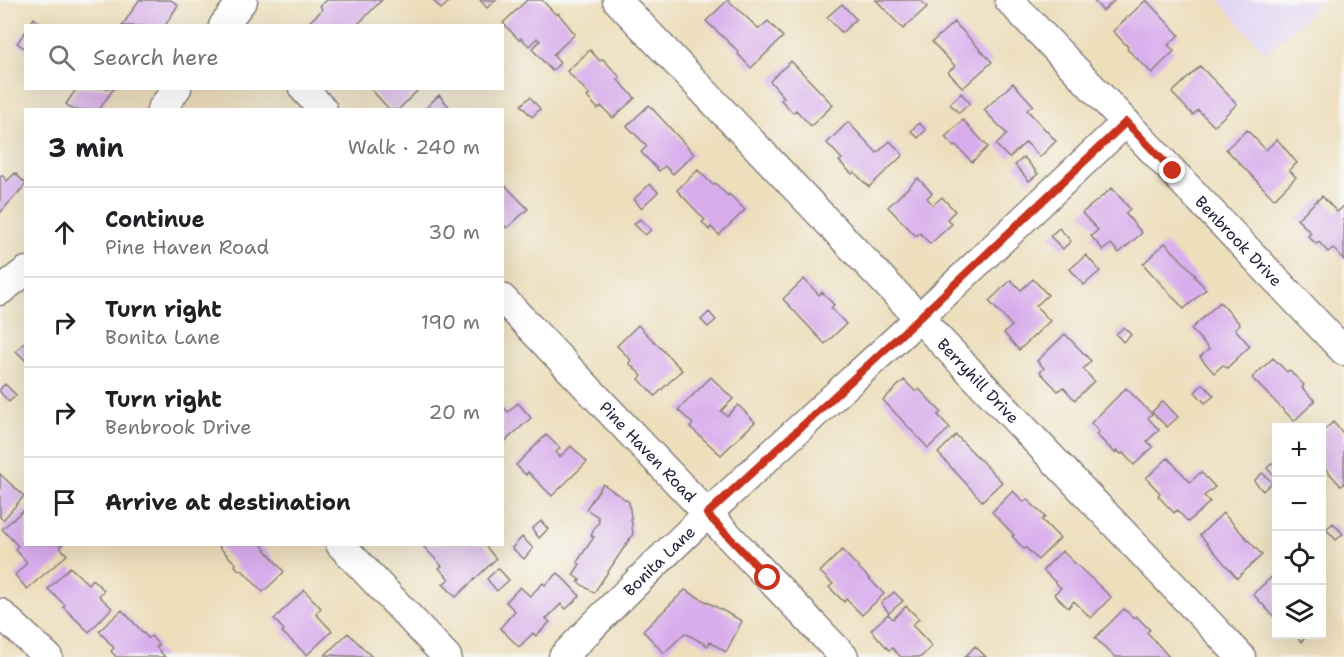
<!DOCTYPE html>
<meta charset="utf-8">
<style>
body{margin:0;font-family:"Shantell Sans",sans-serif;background:#f6f6f6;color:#202124}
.controls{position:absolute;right:18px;bottom:18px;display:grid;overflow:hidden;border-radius:0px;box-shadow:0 6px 24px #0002}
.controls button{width:54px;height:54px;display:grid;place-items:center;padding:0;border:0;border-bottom:2px solid #e0e0e0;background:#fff;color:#202124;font:30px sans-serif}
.stop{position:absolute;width:18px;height:18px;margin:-14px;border:4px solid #c8321e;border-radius:50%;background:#fff}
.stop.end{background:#c8321e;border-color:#fff;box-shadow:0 2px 6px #0008}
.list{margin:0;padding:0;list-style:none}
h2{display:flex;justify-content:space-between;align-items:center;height:78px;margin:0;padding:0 24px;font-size:26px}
h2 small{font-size:20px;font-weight:400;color:#757577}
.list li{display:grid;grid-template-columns:39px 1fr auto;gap:18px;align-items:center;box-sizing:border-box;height:90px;padding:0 24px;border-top:2px solid #e0e0e0}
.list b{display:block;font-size:22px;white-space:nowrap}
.list p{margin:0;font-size:20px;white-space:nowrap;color:#757577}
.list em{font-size:20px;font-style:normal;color:#757577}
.icon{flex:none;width:33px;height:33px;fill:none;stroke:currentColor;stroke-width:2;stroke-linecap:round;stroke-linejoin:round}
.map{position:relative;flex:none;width:1344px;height:657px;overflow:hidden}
.search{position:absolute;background:#fff;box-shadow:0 6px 24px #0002;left:24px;top:24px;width:480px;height:66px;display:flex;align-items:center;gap:15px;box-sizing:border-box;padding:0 21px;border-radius:0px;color:#757577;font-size:22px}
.panel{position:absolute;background:#fff;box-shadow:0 6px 24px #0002;left:24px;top:108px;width:480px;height:438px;border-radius:0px}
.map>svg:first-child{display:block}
.built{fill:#e0d4f4}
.building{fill:#d9adec}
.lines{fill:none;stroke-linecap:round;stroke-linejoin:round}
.minor-casing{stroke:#88807c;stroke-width:31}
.minor{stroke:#fff;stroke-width:28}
.route{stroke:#c8321e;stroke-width:8}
.labels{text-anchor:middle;stroke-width:5;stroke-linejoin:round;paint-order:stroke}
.street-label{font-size:16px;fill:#22223b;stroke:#f6f6f2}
</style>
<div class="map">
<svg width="1344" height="657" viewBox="0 0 1344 657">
<rect width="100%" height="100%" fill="#f6f6f2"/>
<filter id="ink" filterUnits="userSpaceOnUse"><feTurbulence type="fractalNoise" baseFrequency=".0167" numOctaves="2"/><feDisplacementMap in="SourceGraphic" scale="12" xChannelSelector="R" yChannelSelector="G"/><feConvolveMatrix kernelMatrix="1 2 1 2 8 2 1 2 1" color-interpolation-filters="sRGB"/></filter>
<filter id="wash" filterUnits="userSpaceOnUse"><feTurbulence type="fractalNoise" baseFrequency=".008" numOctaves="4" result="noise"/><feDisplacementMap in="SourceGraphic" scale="24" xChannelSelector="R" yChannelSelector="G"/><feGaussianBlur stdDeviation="1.35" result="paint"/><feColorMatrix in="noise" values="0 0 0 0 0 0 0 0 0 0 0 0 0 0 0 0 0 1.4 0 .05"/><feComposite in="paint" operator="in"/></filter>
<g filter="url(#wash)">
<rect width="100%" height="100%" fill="#eddebc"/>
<!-- built -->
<path class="built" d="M1219,0h105l-58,53z"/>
<g id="blocks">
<!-- building -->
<path class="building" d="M139,0h32l7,5 -13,21h-43z
M327,0h55l-26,26h-51l15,-14 2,-3 -2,-3z
M433,0h18l-10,9z
M480,0h16l-9,8z
M527,0h15l14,15 2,-2 17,21 -22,21 7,8 -8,8 -20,-22 8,-8 -3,-3 -8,8 -8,-8 -2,2 -16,-17z
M728,0l31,29 9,-8 15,16 -32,31 -13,-14 1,-2 -33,-31z
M876,0h44l7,7 -24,22z
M1093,0h22l-12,11z
M1146,0l33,35 -11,10 6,6 -22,22 -25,-24 1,-2 -15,-16z
M842,4l14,15 -14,14 -15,-16z
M34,18l12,8h-17z
M954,22l38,40 -29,26 -15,-16 7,-6 -23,-24z
M26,31v18l-9,-6z
M590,50l10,11 3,-2 17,18 -3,2 18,19 -22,20 -12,-12 -3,3 -11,-12 3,-2 -23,-24z
M791,61l42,44 -22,21 -15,-16 -3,3 -12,-13 3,-3 -14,-16z
M1200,66l37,38 -23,22 -16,-16 -5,5 -21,-22z
M1013,83l20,22 -6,5 29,31 -16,16 -14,-15 -17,16 -13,-13 11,-11 -23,-24z
M77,88h37l-15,22h-25l-8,-6z
M370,88h47l1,2 -20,20h-8z
M961,93l9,10 -11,10 -9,-9z
M439,95l13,15h-28z
M530,97l10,12 -8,8 -11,-12z
M649,105l45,49 -21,20 -8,-8 -6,5 -18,-19 6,-6 -20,-20z
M963,120l25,27 -16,15 -16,-17 -2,2 -9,-10z
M848,122l29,31 13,-12 13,14 -34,32 -15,-15 -2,2 -13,-13 3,-2 -15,-16z
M919,123l7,7 -8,8 -7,-7z
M1247,130l19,20 11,-11 20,24 -8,7 7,7 -22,22 -48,-50z
M1024,157l14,17 -9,7 -14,-16z
M698,170l15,15 2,-2 13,13 1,-2 16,16 -26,25 -8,-8 -2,3 -7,-8 3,-2 -28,-30z
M15,173l11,11 -26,29v-36l2,-2 5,6z
M918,178l14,15 -5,5 6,7 9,-8 13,14 -8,8 5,5 -22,20 -10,-11 -4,3 -28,-29z
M502,182l26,27 -21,19 -5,-5z
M650,184l8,8 -17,16 -7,-9z
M1112,188l18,21 -5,4 17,20 -23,20 -8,-9 -8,6 -12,-14 7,-6 -16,-17z
M1322,196l15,16 7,-6v54l-11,-12 -5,4 -9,-10 -3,2 -8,-8 3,-3 -14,-14z
M640,219l11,11 -6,5 -11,-11z
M1059,228l12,13 -8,8 -13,-13z
M1165,243l31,32 -2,1 12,13 -22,20 -41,-45z
M1086,255l14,16 -16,14 -14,-16z
M804,279l15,16 3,-3 12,13 -3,3 15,16 -21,20 -42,-45z
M1033,279l15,16 -12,11 14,15 -31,29 -15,-17 8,-7 -23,-25 22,-21 10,10z
M1220,302l20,22 -5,5 15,17 -23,22 -4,-3 -9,8 -14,-16 9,-8 -18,-20z
M709,312l7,8 -8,7 -7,-7z
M638,325l44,45 -27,26 -16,-17 3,-3 -13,-13 2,-3 -14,-14z
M1124,327l7,8 -8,7 -7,-8z
M1065,334l26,27 -8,8 11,12 -19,19 -12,-13 -5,4 -18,-19 4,-4 -7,-7z
M26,341v20l-10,-10z
M1273,358l14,14 2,-2 15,15 -2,3 13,13 -21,20 -42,-43z
M711,377l22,22 -12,12 6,5 11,-11 17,17 -34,33 -31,-28 3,-3 -15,-14z
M904,380l12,12 3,-3 22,23 -3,3 12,13 -22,20 -45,-48z
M5,384l11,11 -7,7 -9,-10v-3z
M1203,384l11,12 -9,7 -10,-11z
M1126,388l26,26 -4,4 11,12 -12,11 6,6 -19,18 -11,-12 -2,1 -4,-4 -2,3 -19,-19 3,-2 -8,-9z
M1163,401l15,16 -11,10 -15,-15z
M518,403l13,15 -29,26v-38l6,6z
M1333,422l11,12v50l-3,2 -19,-21v-33z
M546,435l14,13 -4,4 4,5 11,-11 16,16 -35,34 -24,-24 -2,3 -10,-10z
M956,435l46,47 -20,19 -44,-48z
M1168,458l22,24 11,-10 14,15 -11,9 6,6 -22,20 -11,-12 -3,3 -16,-17 2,-3 -14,-15z
M1272,463l4,4v11l-9,-10z
M1262,473l10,9 -9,9 -9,-10z
M0,474l24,22 -21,24 -3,-3z
M603,484l26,18 4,32 -39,59 -16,-11 2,-2 -7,-5 7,-11 -3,-2 17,-25 -3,-1 5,-11 3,-2 -1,-6 -12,-8z
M1013,491l11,11 3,-3 18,18 -3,3 18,18 -22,22 -12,-12 -2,1 -12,-13 2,-1 -22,-23z
M26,508v36h37l-3,3 7,8 -40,34 -12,-14 11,-11v-3l-11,-12 3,-3 -16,-17z
M1223,513l39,42 -25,23 -37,-43z
M541,521l7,8 -9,9 -7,-9z
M1333,523l10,11 -7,6 -10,-11z
M522,537l11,11 -9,11 -12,-11z
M222,544h39l23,28 -21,20 -21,-22 -2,1 -5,-5 1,-2 -17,-17z
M421,544h63l12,15 -40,38 -13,-13 6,-5 -10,-11 3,-2z
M842,550l42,44 -22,21 -16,-16 -2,3 -15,-15 4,-3 -13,-12z
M1062,551l49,46 -20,21 -17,-17 -6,7 -14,-14 7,-6 -18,-18z
M70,567l18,17 4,-5 12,11 -5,6 13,12 -23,24 -26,-25 2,-2 -17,-16z
M498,568l11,12 -12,11 -10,-12z
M558,573l22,23 -14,13 -5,-5 -15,15 4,3 -14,14 -3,-3 -14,14 -19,-19 15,-17 -9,-9 14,-15 10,9 13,-13 2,2z
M1276,573v46l-23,-25z
M304,590l17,18 -5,6 16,17 -25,24 -25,-23 2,-2 -10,-11z
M685,590l57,31 -16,31 -16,-10 -2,4 -23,-13 -21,20 -21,-22z
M894,592l9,9 -14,12 -8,-10z
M906,606l13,13 -7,6 20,21 -11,11h-20l-9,-9 -3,2 -18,-20 17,-16 5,5z
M1124,609l10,9 2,-2 14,14 -3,2 22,25h-54l-20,-19z
M122,610l26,28 3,-2 8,9 -3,2 9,10h-49l-5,-6 3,-3 -15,-17z
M348,633l24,24 -47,-2z
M1294,634h15l-8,8z
M975,646l11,11h-21z"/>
</g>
</g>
<g filter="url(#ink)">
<use href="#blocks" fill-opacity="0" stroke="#88807c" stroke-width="1.5"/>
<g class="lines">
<!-- minor casing -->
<g class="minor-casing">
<g id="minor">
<path id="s1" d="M617,0l624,657"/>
<path id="s2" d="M1009,0l335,351"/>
<path d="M223,26l20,-26"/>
<path d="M303,88l20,22"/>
<path d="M161,110l16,-22"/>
<path d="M0,291l26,-20"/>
<path id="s3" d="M502,298l342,359"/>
<path d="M340,544l107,113"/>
<path d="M0,613l48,44"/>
<path id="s4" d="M563,657c108,-113 224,-217 339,-323 75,-70 149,-141 224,-212"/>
</g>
</g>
<!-- minor -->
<use href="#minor" class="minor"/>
</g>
</g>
<g class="lines" filter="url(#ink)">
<!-- route -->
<path class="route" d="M768,578l-61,-64 213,-197 206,-195 47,49"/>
</g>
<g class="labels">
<!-- street labels -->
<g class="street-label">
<text dy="6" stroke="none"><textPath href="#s2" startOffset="333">Benbrook Drive</textPath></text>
<text dy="6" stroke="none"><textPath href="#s1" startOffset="525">Berryhill Drive</textPath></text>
<text dy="6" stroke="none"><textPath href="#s3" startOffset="212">Pine Haven Road</textPath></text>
<text dy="6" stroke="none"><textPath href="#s4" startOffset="136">Bonita Lane</textPath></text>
</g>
</g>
</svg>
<div class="controls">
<button>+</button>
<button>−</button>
<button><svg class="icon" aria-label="locate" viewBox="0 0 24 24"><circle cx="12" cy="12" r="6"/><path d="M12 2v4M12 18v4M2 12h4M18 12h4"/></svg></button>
<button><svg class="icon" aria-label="layers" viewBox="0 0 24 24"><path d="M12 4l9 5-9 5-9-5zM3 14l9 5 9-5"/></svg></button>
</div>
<div class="stop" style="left:768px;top:578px"></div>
<div class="stop end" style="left:1173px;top:171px"></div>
<div class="search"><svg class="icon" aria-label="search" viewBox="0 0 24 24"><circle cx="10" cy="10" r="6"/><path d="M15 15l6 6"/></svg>Search here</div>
<section class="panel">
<h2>3 min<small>Walk · 240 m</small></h2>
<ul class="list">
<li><svg class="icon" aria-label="ahead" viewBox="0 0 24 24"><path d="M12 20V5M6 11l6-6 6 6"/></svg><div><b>Continue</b><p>Pine Haven Road</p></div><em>30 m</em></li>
<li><svg class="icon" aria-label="right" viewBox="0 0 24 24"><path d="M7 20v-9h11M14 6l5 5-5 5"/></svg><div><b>Turn right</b><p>Bonita Lane</p></div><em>190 m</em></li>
<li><svg class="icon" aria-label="right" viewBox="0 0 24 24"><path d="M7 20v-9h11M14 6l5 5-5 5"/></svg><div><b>Turn right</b><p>Benbrook Drive</p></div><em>20 m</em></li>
<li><svg class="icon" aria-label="arrive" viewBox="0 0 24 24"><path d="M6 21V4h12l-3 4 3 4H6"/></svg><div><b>Arrive at destination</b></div></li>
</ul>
</section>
</div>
